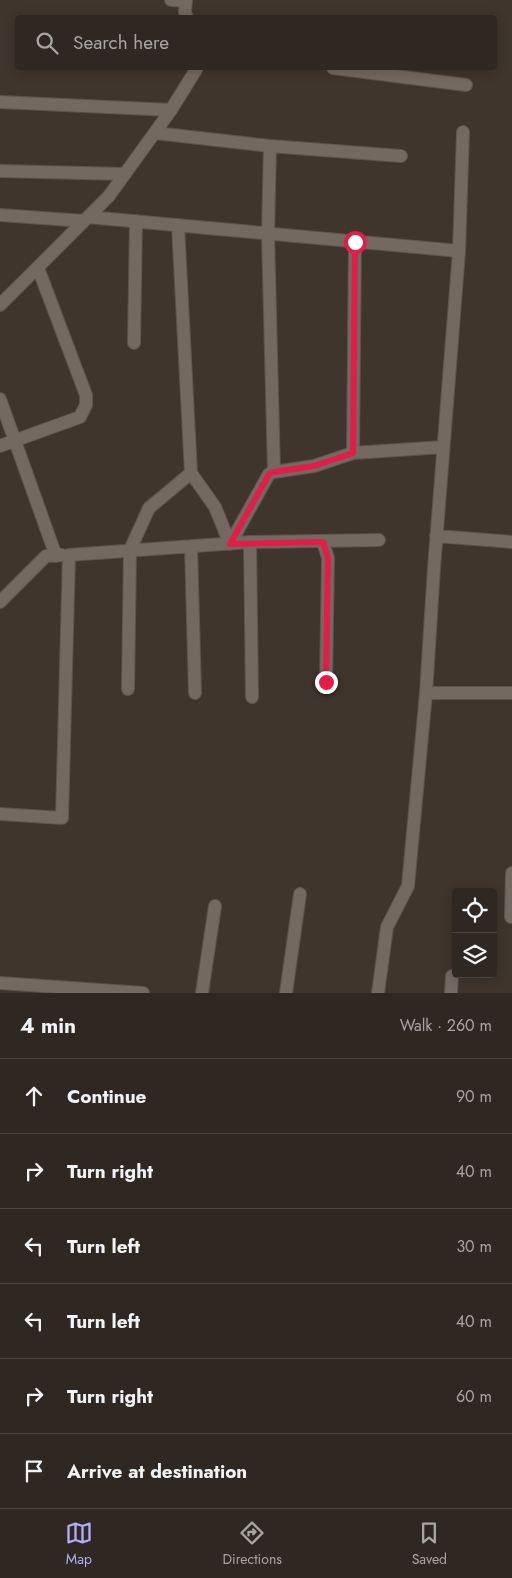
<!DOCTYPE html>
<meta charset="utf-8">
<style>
body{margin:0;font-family:Jost,sans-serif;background:#37302a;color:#f1f3f6}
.controls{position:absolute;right:15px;bottom:15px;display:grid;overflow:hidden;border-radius:5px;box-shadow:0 2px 12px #0003}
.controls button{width:45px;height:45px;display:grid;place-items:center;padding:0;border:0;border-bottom:1px solid #4a4440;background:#2f2822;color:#f1f3f6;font:25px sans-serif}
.stop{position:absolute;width:15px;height:15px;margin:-11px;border:4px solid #e11d48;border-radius:50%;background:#fff}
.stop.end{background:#e11d48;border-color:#fff;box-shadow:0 1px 5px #0008}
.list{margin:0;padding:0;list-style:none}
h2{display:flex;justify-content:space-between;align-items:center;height:65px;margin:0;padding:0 20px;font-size:21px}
h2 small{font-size:16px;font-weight:400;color:#a7a6a5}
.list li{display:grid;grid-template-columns:32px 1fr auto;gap:15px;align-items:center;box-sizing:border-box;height:75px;padding:0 20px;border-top:1px solid #4a4440}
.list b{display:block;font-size:19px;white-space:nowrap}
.list em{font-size:16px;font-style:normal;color:#a7a6a5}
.icon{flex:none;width:28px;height:28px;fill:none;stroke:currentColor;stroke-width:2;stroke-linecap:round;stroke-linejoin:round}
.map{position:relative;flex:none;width:512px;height:993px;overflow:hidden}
.search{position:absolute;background:#2f2822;box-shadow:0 2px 12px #0003;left:15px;right:15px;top:15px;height:55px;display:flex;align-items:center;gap:12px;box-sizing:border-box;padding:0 18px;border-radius:5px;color:#a7a6a5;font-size:19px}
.sheet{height:515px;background:#2f2822}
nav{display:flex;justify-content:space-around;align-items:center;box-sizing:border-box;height:70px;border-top:1px solid #4a4440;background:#2f2822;font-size:14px;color:#a7a6a5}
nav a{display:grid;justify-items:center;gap:2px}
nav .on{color:#b0aefa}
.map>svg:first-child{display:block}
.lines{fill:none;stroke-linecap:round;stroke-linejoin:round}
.street-casing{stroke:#5c544d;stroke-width:14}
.street{stroke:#746961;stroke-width:12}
.route{stroke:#e11d48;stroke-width:6}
</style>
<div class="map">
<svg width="512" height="993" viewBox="0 0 512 993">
<rect width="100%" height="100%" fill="#3f352d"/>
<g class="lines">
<!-- street casing -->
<g class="street-casing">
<path id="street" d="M171,0l15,1
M186,0l-1,12 2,6
M333,68l133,17
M0,102l171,8
M463,132l-4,119 -25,317 -8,125h86
M155,133l115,13 131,10
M270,146l-2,88 6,238
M0,171l125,3
M0,215l84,6
M88,217l371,34
M178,225l13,248 24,34 15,37
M355,242l-2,211 90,-6
M0,305l109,-109 62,-86 26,-42
M134,343l2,-122
M0,399l56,157
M0,446l80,-29 6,-12v-10l-48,-127
M436,536l76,6
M250,542l2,155
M323,542l5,16 -2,124
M230,544l39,-70 5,-2 40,-6 39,-13
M191,546l4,147
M0,602l46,-46 16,-1
M128,689l2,-139 19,-42 42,-35
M0,814l62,4 7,-263 181,-13 129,-2
M511,917l1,-44
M0,983l143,10
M202,993l13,-87
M286,993l14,-99
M378,993l9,-66 21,-41 18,-193
M451,993l1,-17"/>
</g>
<!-- street -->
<use href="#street" class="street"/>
</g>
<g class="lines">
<!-- route -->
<path class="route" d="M326,682l2,-124 -5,-16 -93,2 39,-70 5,-2 40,-6 39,-13 2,-211"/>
</g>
</svg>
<div class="controls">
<button><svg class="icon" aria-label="locate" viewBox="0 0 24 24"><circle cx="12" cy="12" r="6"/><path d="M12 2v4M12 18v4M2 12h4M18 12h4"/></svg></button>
<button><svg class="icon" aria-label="layers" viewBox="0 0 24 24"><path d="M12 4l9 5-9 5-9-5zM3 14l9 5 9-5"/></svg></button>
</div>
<div class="stop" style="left:355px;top:242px"></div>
<div class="stop end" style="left:326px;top:682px"></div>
<div class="search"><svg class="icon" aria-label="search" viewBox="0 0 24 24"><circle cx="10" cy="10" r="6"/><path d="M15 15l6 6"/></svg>Search here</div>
</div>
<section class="sheet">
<h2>4 min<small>Walk · 260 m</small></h2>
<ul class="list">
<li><svg class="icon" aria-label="ahead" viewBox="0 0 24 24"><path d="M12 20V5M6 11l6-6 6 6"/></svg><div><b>Continue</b></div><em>90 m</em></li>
<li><svg class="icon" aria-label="right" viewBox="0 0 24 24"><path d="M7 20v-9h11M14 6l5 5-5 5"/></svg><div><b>Turn right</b></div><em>40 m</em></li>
<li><svg class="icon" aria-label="left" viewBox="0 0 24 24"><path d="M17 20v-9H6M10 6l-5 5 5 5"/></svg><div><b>Turn left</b></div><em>30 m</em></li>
<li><svg class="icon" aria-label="left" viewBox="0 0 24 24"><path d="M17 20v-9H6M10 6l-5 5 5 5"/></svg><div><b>Turn left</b></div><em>40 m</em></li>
<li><svg class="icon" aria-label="right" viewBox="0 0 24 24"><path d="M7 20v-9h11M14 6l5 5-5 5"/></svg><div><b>Turn right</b></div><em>60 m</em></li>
<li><svg class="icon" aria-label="arrive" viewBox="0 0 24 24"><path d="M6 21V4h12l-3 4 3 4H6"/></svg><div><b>Arrive at destination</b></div></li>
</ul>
</section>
<nav>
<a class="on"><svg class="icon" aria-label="map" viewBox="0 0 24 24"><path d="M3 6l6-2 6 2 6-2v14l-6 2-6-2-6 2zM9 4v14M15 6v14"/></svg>Map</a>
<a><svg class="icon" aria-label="directions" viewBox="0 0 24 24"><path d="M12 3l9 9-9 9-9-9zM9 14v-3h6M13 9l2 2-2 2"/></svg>Directions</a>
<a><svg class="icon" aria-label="saved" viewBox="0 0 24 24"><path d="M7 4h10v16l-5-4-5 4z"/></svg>Saved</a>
</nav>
